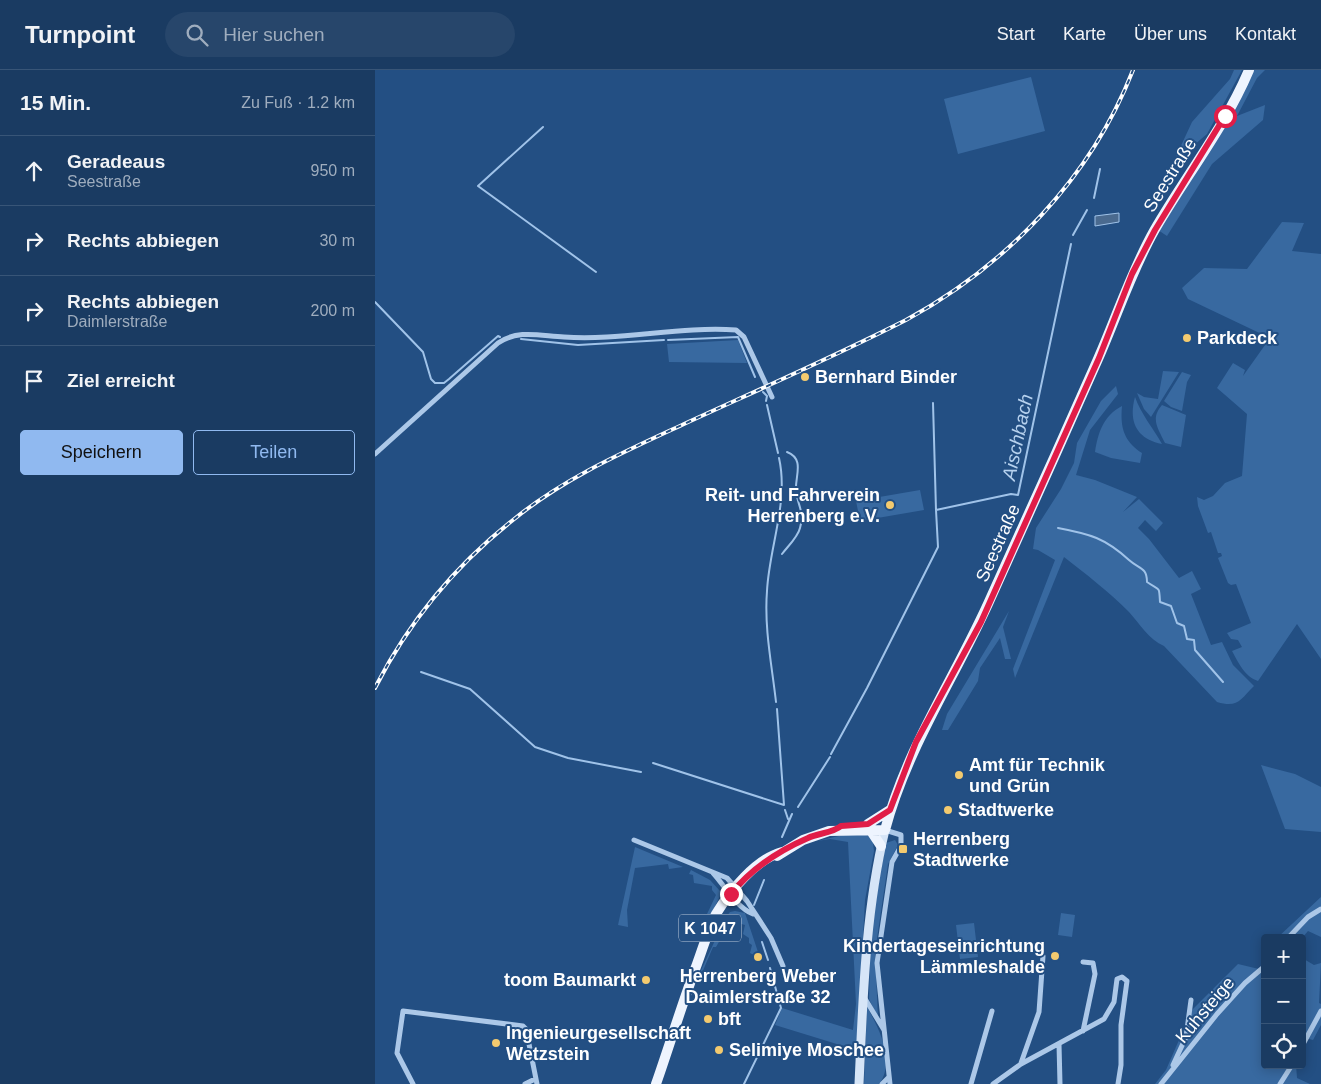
<!DOCTYPE html>
<html lang="de">
<meta charset="utf-8">
<style>
body{margin:0;font-family:Helvetica,sans-serif;background:#27466b;color:#f1f3f6}
.controls{position:absolute;right:15px;bottom:15px;display:grid;overflow:hidden;border-radius:5px;box-shadow:0 2px 12px #0003}
.controls button{width:45px;height:45px;display:grid;place-items:center;padding:0;border:0;border-bottom:1px solid #385577;background:#1a3b62;color:#f1f3f6;font:25px sans-serif}
.stop{position:absolute;width:15px;height:15px;margin:-11px;border:4px solid #e11d48;border-radius:50%;background:#fff}
.stop.end{background:#e11d48;border-color:#fff;box-shadow:0 1px 5px #0008}
.list{margin:0;padding:0;list-style:none}
h2{display:flex;justify-content:space-between;align-items:center;height:65px;margin:0;padding:0 20px;font-size:21px}
h2 small{font-size:16px;font-weight:400;color:#9fadbe}
.list li{display:grid;grid-template-columns:32px 1fr auto;gap:15px;align-items:center;box-sizing:border-box;height:70px;padding:0 20px;border-top:1px solid #385577}
.list b{display:block;font-size:19px;white-space:nowrap}
.list p{margin:0;font-size:16px;white-space:nowrap;color:#9fadbe}
.list em{font-size:16px;font-style:normal;color:#9fadbe}
.actions{display:flex;gap:10px;padding:15px 20px}
.actions a{flex:1;padding:11px 0;border:1px solid #90b9f0;border-radius:5px;text-align:center;font-size:18px;color:#90b9f0}
.actions .main{background:#90b9f0;color:#111}
.icon{flex:none;width:28px;height:28px;fill:none;stroke:currentColor;stroke-width:2;stroke-linecap:round;stroke-linejoin:round}
.map{position:relative;flex:none;width:946px;height:1014px;overflow:hidden}
header{display:flex;align-items:center;gap:30px;box-sizing:border-box;height:70px;padding:0 25px;background:#1a3b62;border-bottom:1px solid #385577}
header strong{font-size:24px}
nav{display:flex;gap:28px;margin-inline-start:auto;font-size:18px}
.search{width:350px;height:45px;background:#27466b;display:flex;align-items:center;gap:12px;box-sizing:border-box;padding:0 18px;border-radius:28px;color:#9fadbe;font-size:19px}
main{display:flex}
aside{flex:1;background:#1a3b62}
.map>svg:first-child{display:block}
.green{fill:#3869a0}
.water{fill:#4a6a8f;stroke:#a0c3e9}
.lines{fill:none;stroke-linecap:round;stroke-linejoin:round}
.stream{stroke:#a0c3e9;stroke-width:2}
.minor{stroke:#acc8e8;stroke-width:5}
.secondary{stroke:#d6e5f7;stroke-width:9}
.primary{stroke:#eef4fe;stroke-width:10}
.rail-casing{stroke:#fff;stroke-width:4}
.rail{stroke:#234f83;stroke-width:2;stroke-dasharray:5.5;stroke-linecap:butt}
.route{stroke:#e11d48;stroke-width:6}
.poi-dot{fill:#f3ca6f;stroke:#234f83;stroke-width:2}
.labels{text-anchor:middle;stroke-width:4;stroke-linejoin:round;paint-order:stroke}
.shield{fill:#234f83;stroke:#bdcada;stroke-width:1}
.shield-label{font-size:16px;font-weight:bold;fill:#fff}
.street-label{font-size:18px;fill:#fff;stroke:#234f83}
.poi-label{font-size:18px;font-weight:bold;fill:#fff;stroke:#234f83;text-anchor:start}
.water-label{font-size:19px;font-style:italic;fill:#b7d2ef;stroke:#234f83}
</style>
<header>
<strong>Turnpoint</strong>
<div class="search"><svg class="icon" aria-label="search" viewBox="0 0 24 24"><circle cx="10" cy="10" r="6"/><path d="M15 15l6 6"/></svg>Hier suchen</div>
<nav><a>Start</a><a>Karte</a><a>Über uns</a><a>Kontakt</a></nav>
</header>
<main>
<aside>
<h2>15 Min.<small>Zu Fuß · 1.2 km</small></h2>
<ul class="list">
<li><svg class="icon" aria-label="ahead" viewBox="0 0 24 24"><path d="M12 20V5M6 11l6-6 6 6"/></svg><div><b>Geradeaus</b><p>Seestraße</p></div><em>950 m</em></li>
<li><svg class="icon" aria-label="right" viewBox="0 0 24 24"><path d="M7 20v-9h11M14 6l5 5-5 5"/></svg><div><b>Rechts abbiegen</b></div><em>30 m</em></li>
<li><svg class="icon" aria-label="right" viewBox="0 0 24 24"><path d="M7 20v-9h11M14 6l5 5-5 5"/></svg><div><b>Rechts abbiegen</b><p>Daimlerstraße</p></div><em>200 m</em></li>
<li><svg class="icon" aria-label="arrive" viewBox="0 0 24 24"><path d="M6 21V4h12l-3 4 3 4H6"/></svg><div><b>Ziel erreicht</b></div></li>
</ul>
<div class="actions"><a class="main">Speichern</a><a>Teilen</a></div>
</aside>
<div class="map">
<svg width="946" height="1014" viewBox="0 0 946 1014">
<rect width="100%" height="100%" fill="#234f83"/>
<!-- green -->
<path class="green" d="M859,0h8l-35,64 -34,29 19,-41 38,-43z
M878,0h12l-8,8 -20,38 28,-11 -2,15 -51,44 -45,72 -9,-6z
M656,7l14,54 -87,23 -14,-55z
M907,152l22,1 -12,28 29,3v405l-24,-35 -39,57c-13,-4 -20,-19 -26,-30l10,-4 -4,-7 -7,-1 -4,-6 24,-10 -15,-39 -5,1 -3,-2 -10,-25 4,-2 -1,-3h-3l-7,-21 -3,1 -10,-27 -1,-9 7,3 9,-4 12,-13 17,-7 5,-62 -30,-26 16,-25 12,7 -2,6 27,-38 -82,-39 -6,-11 22,-20 43,1z
M363,270l9,23 -78,-1 -2,-18z
M788,301l16,1 -28,45 -7,-8 -7,-16 7,4 14,2z
M807,302l9,3 -4,7 -5,29 -11,-4 -7,-6z
M741,316l2,8 -28,36 -14,45 19,5 42,17 -14,15 16,-13 24,24 -7,8 -11,-11 -7,8 11,11 30,39 13,-7 9,18 -10,5 20,51 11,-3 11,23 21,21c-14,14 -16,22 -37,16l-53,-56c-15,-6 -24,-22 -35,-34 -20,-20 -43,-38 -65,-55l-49,121 -2,-9 42,-109 -17,-10 -5,-1 3,-21 25,-39 13,-26 3,-20 24,-42z
M760,327c6,17 18,31 27,47 -25,-5 -34,-22 -27,-47z
M787,335l24,10 -5,32 -16,-4c-7,-15 -15,-24 -3,-38z
M747,336c-2,22 2,35 20,47l-2,10 -29,-5 -16,-6c3,-19 8,-36 27,-46z
M545,420l4,20 -64,11 -4,-20z
M634,541l-6,16 8,32h-6l-5,-21 -20,30 -2,13 -30,49h-6l5,-16z
M886,695l34,9 26,13v45l-36,-3z
M477,763l20,3 2,15 -9,49 -8,148 -17,-3 -65,-20 7,-17 71,22 3,-26 -8,-162 -18,-3 -13,2z
M520,770l3,5 -10,19 -13,88 3,66 -9,-19 1,-42 4,-47 12,-67z
M260,777l48,20 -14,2 -1,-5 -33,4 -8,42 1,17 -10,-2z
M316,800l19,10 10,11v5l-19,39 -3,-2c7,-15 11,-23 18,-38l-4,-5v-4l-18,-3 -1,-8 -4,-1z
M946,827v40l-13,-6 -6,7h-25z
M360,841l10,2 15,45 -10,-5 2,-8 -3,-2v-5l-6,-4 2,-9 -14,-4 -15,26h-3l-14,33 -3,1 30,-64 4,-5z
M686,843l14,2 -3,22 -14,-2z
M599,853l4,34 -18,2 -4,-34z
M927,888l12,7 7,-2 -2,40 2,1v21l-8,15 -11,-3z
M863,894l25,6 2,-1v96h31l1,13 13,6h-155l11,-14 26,-60z
M492,937c12,21 29,55 12,77h-15z"/>
<!-- water -->
<path class="water" d="M744,143v9l-24,4v-10z"/>
<g class="lines">
<!-- stream -->
<path class="stream" d="M168,57l-65,59 118,86
M719,128l6,-29
M698,165l14,-25
M0,232l48,50 8,27 4,4h9l5,-4 49,-43 2,1
M146,269l57,6 86,-5
M293,270l70,-3 17,40
M388,322l4,4 -1,5
M558,333l3,107
M392,335l11,48
M683,458c32,6 47,10 71,32 10,9 18,7 18,22 13,9 12,3 13,20l11,4 6,17 7,3 3,13 7,1 1,10 28,32
M407,484c6,-8 16,-17 18,-26 5,-17 -3,-23 -4,-38 -1,-14 9,-31 -9,-38
M46,602l49,17 65,58 33,11 73,14
M401,632c-4,-36 -12,-74 -9,-111 2,-43 22,-89 12,-133
M456,684l36,-66 71,-141 -2,-37 75,-16 7,1 53,-251
M278,693l131,42 -7,-96
M423,737l32,-50
M410,740l3,9
M407,767l10,-23
M379,835l10,-25
M387,872l6,18
M369,1014l37,-76 -11,-40"/>
<!-- minor -->
<path class="minor" d="M0,384l123,-111c20,-14 43,-7 66,-6 57,4 115,-11 172,-7l8,7 28,60
M510,760l16,5v11l-9,16 -15,101 13,121
M259,770l93,38 20,23 24,37 12,28
M338,803c12,13 23,34 40,41
M913,868l20,-21 13,-8
M489,927l20,33
M708,961l12,-57 -2,-11 -10,-1
M684,974l1,40
M927,976l19,-35
M646,993l18,-51 4,-56
M798,995l13,-28 5,-37
M38,1014l-16,-31 6,-42 120,15 3,3 11,55
M150,1014l10,-5
M507,1014l7,-7
M596,1014l21,-73
M618,1014l28,-20 83,-45 10,-17 3,-23 5,-2 5,4 -6,44v40l-3,19
M786,1014l56,-70 28,-31 20,-17
M905,1014l12,-19"/>
<!-- secondary -->
<path class="secondary" d="M484,1014c4,-85 6,-171 26,-254"/>
<!-- primary -->
<path class="primary" d="M493,754l22,-14
M510,760c23,-86 72,-155 107,-235 36,-79 71,-157 106,-236 19,-43 33,-87 56,-128 31,-54 71,-104 95,-161
M496,761l10,15
M402,786l26,-16 26,-9 56,-1
M281,1014c14,-40 26,-80 41,-120 6,-16 11,-34 19,-50 14,-23 40,-55 66,-62"/>
<!-- rail casing -->
<g class="rail-casing">
<path id="rail" d="M0,618c33,-65 81,-123 138,-168 51,-42 111,-68 171,-96 74,-34 149,-67 222,-104 101,-55 185,-142 227,-250"/>
</g>
<!-- rail -->
<use href="#rail" class="rail"/>
</g>
<g class="lines">
<!-- route -->
<path class="route" d="M356,824c21,-26 47,-43 77,-56 10,-5 25,-5 33,-12l27,-2 22,-14 26,-68 65,-120 118,-264 33,-84 23,-44 70,-114"/>
</g>
<!-- markers -->
<g class="poi-dot">
<circle cx="812" cy="268" r="5"/>
<circle cx="430" cy="307" r="5"/>
<circle cx="515" cy="435" r="5"/>
<circle cx="584" cy="705" r="5"/>
<circle cx="573" cy="740" r="5"/>
<rect x="523" y="774" width="10" height="10" rx="2.5"/>
<circle cx="680" cy="886" r="5"/>
<circle cx="383" cy="887" r="5"/>
<circle cx="271" cy="910" r="5"/>
<circle cx="333" cy="949" r="5"/>
<circle cx="121" cy="973" r="5"/>
<circle cx="344" cy="980" r="5"/>
</g>
<g class="labels">
<!-- shield labels -->
<rect class="shield" x="304" y="844.5" width="62" height="27" rx="4"/>
<g class="shield-label">
<text x="335" y="864">K 1047</text>
</g>
<!-- street labels -->
<g class="street-label">
<text transform="translate(795 105) rotate(-58)" y="6">Seestraße</text>
<text transform="translate(623 473) rotate(-66)" y="6">Seestraße</text>
<text transform="translate(830 940) rotate(-50)" y="6">Kuhsteige</text>
</g>
<!-- poi labels -->
<g class="poi-label">
<text x="822" y="274">Parkdeck</text>
<text x="440" y="313">Bernhard Binder</text>
<text x="505" y="431" text-anchor="end">Reit- und Fahrverein<tspan x="505" dy="21">Herrenberg e.V.</tspan></text>
<text x="594" y="701">Amt für Technik<tspan x="594" dy="21">und Grün</tspan></text>
<text x="583" y="746">Stadtwerke</text>
<text x="538" y="775">Herrenberg<tspan x="538" dy="21">Stadtwerke</tspan></text>
<text x="670" y="882" text-anchor="end">Kindertageseinrichtung<tspan x="670" dy="21">Lämmleshalde</tspan></text>
<text x="383" y="912" text-anchor="middle">Herrenberg Weber<tspan x="383" dy="21">Daimlerstraße 32</tspan></text>
<text x="261" y="916" text-anchor="end">toom Baumarkt</text>
<text x="343" y="955">bft</text>
<text x="131" y="969">Ingenieurgesellschaft<tspan x="131" dy="21">Wetzstein</tspan></text>
<text x="354" y="986">Selimiye Moschee</text>
</g>
<!-- water labels -->
<g class="water-label">
<text transform="translate(642 367) rotate(-78)" y="7">Aischbach</text>
</g>
</g>
</svg>
<div class="controls">
<button>+</button>
<button>−</button>
<button><svg class="icon" aria-label="locate" viewBox="0 0 24 24"><circle cx="12" cy="12" r="6"/><path d="M12 2v4M12 18v4M2 12h4M18 12h4"/></svg></button>
</div>
<div class="stop" style="left:850px;top:46px"></div>
<div class="stop end" style="left:356px;top:824px"></div>
</div>
</main>
